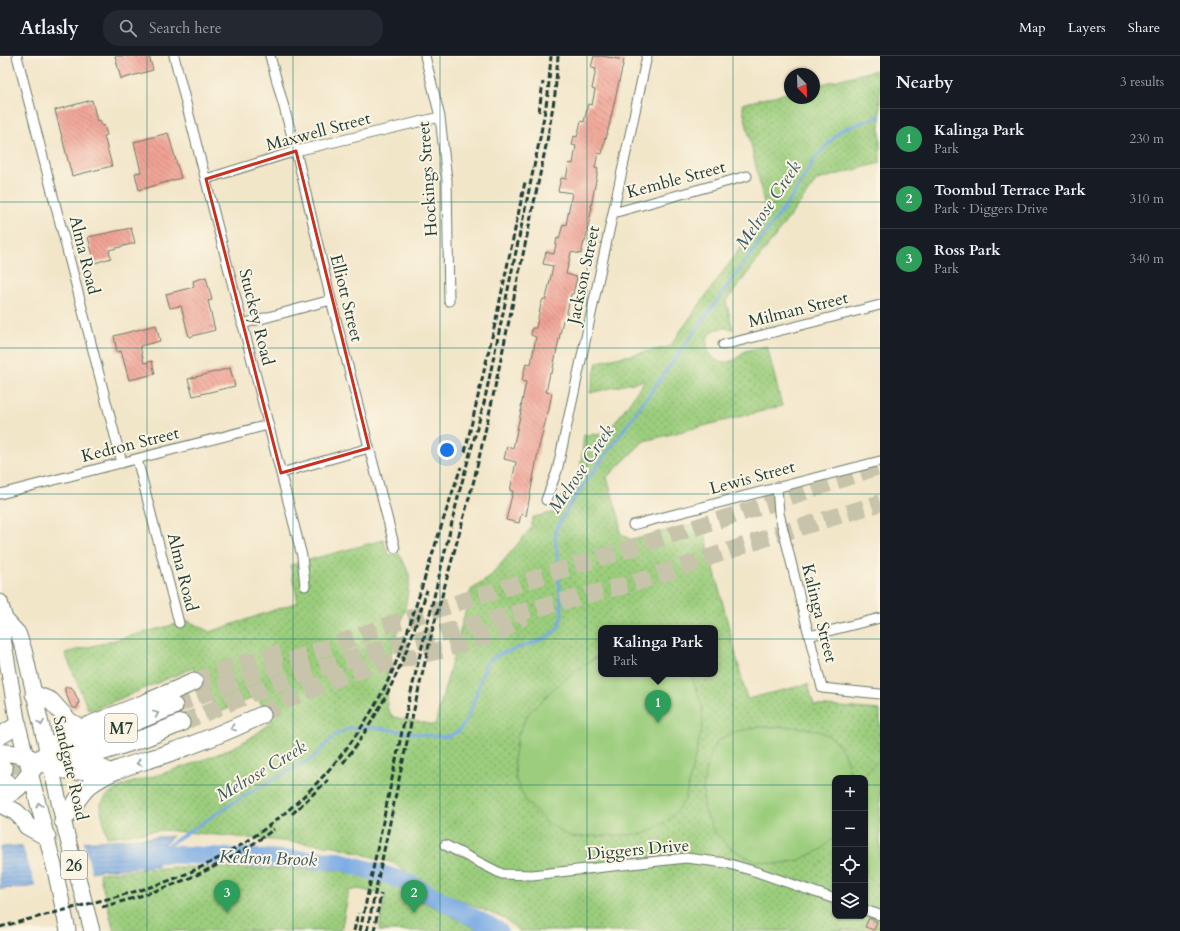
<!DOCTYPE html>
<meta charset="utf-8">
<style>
body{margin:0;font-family:Cardo,serif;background:#242831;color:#f1f3f6}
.controls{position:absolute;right:12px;bottom:12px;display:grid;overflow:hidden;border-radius:8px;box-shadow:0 1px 3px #0004}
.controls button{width:36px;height:36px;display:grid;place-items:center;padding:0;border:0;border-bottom:1px solid #363941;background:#171b24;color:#f1f3f6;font:20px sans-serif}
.compass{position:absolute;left:784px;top:12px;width:36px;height:36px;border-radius:50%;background:#171b24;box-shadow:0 1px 3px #0004;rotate:157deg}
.you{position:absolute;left:447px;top:394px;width:14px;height:14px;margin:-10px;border:3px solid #fff;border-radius:50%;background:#1a73e8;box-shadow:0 0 0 6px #1a73e833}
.badge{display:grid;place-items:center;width:26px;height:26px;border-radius:50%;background:#c8321e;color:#fff;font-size:13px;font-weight:700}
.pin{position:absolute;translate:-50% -33px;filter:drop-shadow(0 1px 2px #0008)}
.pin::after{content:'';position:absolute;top:21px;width:14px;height:12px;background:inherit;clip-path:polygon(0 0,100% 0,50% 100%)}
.popup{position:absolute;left:598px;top:569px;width:120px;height:52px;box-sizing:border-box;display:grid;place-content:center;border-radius:8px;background:#171b24;filter:drop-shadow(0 1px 3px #0005);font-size:13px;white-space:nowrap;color:#9ea1a6}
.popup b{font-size:15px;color:#f1f3f6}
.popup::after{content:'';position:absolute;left:50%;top:100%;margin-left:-8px;border:8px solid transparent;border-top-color:#171b24}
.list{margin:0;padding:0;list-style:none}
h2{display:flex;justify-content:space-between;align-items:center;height:52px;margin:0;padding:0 16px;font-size:17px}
h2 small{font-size:13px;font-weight:400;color:#9ea1a6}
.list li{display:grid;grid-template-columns:26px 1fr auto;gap:12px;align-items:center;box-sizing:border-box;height:60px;padding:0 16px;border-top:1px solid #363941}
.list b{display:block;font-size:15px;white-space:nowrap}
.list p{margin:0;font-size:13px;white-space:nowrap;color:#9ea1a6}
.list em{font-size:13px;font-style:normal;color:#9ea1a6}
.icon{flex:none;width:22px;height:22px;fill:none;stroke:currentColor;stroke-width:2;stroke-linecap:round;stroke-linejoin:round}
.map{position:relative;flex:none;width:880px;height:875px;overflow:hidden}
header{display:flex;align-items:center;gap:24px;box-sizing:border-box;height:56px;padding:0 20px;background:#171b24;border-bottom:1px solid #363941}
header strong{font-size:19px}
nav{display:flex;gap:22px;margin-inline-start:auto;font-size:14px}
.search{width:280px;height:36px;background:#242831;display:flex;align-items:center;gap:10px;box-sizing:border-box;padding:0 14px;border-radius:16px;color:#9ea1a6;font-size:15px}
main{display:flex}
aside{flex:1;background:#171b24}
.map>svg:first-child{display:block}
.grass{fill:url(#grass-dots);stroke:#5d8558;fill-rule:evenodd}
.garden{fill:#9bcd7d;stroke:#5d8558}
.water{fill:url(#water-rules);stroke:#4c748c}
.pier{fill:#f2e6c9}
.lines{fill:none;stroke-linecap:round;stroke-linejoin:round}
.stream{stroke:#79aae4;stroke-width:3}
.river{stroke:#79aae4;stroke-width:18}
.building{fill:url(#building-back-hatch)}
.motorway-tunnel{stroke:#c8c4ab;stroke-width:17;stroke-dasharray:17 8;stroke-linecap:butt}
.minor-casing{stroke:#697868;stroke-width:11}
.trunk-casing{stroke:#697868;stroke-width:17}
.motorway-casing{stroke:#697868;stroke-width:19}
.minor{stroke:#fff;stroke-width:9}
.trunk{stroke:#fff;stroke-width:15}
.motorway{stroke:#fff;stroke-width:17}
.rail{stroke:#1f3d34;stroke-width:3;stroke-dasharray:6 3;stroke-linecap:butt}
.oneway{stroke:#8f9e9a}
.marked{fill:none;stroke:#c8321e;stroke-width:3;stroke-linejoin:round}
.grid{fill:none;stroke:#0f766e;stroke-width:1;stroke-opacity:0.55}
.labels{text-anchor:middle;stroke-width:4;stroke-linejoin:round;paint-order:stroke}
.shield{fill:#fcf5e5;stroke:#617469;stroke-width:1}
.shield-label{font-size:16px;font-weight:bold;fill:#1f3d34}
.street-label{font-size:17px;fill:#1f3d34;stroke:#fcf5e5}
.water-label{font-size:18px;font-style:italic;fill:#365860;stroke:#fcf5e5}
</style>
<header>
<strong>Atlasly</strong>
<div class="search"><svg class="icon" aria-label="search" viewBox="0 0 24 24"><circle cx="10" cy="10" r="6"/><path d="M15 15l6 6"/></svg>Search here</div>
<nav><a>Map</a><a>Layers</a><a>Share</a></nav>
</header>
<main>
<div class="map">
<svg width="880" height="875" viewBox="0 0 880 875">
<defs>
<pattern id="grass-dots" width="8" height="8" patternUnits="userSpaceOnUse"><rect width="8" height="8" fill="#9bcd7d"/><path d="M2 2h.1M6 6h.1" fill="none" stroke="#7ea867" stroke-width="1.8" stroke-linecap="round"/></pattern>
<pattern id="water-rules" width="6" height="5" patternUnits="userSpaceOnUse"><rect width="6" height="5" fill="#79aae4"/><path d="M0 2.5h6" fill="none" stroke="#638cba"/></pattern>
<pattern id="building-back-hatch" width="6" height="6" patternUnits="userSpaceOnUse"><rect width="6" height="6" fill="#f0a294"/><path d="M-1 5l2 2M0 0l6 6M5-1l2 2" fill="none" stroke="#c2857a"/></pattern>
</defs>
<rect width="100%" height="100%" fill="#fcf5e5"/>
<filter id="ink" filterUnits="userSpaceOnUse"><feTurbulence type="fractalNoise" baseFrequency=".025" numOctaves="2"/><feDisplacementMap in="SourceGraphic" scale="8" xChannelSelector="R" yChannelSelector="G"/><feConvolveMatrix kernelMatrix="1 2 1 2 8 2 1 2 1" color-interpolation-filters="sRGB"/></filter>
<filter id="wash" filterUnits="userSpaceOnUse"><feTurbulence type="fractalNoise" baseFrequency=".012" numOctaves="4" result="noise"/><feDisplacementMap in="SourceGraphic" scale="16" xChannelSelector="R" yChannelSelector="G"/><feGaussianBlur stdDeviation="0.9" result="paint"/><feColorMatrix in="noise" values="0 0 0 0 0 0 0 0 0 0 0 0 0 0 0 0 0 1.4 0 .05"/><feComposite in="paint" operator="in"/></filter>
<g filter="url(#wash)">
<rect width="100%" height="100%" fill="#f2e6c9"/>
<!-- grass -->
<path class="grass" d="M880,13v94l-63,17 -91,122 7,27c-3,0 -7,-1 -10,-1 -23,1 -20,30 0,35l12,-3 10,-9 22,-5 15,60 -138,35 -37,36 13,44v12l11,7 71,-18 45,177 61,-15 6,21 66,5v221h-361l-14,-12 -83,-35 -29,-21 -58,-17 -172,-16 -56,7 -7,-32c3,-4 6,-9 10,-12 12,-10 40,-15 54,-20 36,-12 80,-25 107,-51l-14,-26 -39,17 -25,-45 -100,42 -5,-1 -23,-56 123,-32 22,11 88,-30 -8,-37 93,-25 6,15 11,-1 8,18 2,7 -5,30 -17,55 -1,44 6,9 42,8 36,-135 18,-12 42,-50 2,-11 20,-4 27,-39 4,-39 23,-1 38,-54 -55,13 7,-31 72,-15 97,-135 -24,-108 48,-12v6h24v-12zM601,572h114v46h-114zM835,722h30v138h-30z
M175,811l165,3 52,15 88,46h-101l6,-36 -26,-6 -10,2 -8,40h-227l-15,-58z"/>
<!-- garden -->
<path class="garden" d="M601,600v18h90l11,32 1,17 -18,77 -16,20 -25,14 -73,3 -25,-15 -20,-21 -10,-20 -2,-22 4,-24 10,-21 27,-27 38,-28z
M760,671c46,0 82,-5 91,51h-16v58l-13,13 -22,11 -24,4 -24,-4 -21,-12 -17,-17 -10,-22 -1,-21 6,-29 8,-18 20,-10z
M880,704v127l-5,-3 -10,-10v-96h-4z"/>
<!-- water -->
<path class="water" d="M173,780l-17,17 2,13 -57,4 -72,17 -29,2v-42z"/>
<!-- pier -->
<path class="pier" d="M83,784l9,34 -56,13 -14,-43z"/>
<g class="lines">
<!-- stream -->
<path class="stream" d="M156,797l91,-59 66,-36 24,-24 13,-6h27l49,7 20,2 12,-5 7,-9 7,-16 14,-44 13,-9 20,-6 27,-10 12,-10 4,-13 -7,-84 18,-31 221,-306 21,-36 26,-28 39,-14"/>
<!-- river -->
<path class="river" d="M132,797l208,8 65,20 94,50"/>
</g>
<g id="blocks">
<!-- building -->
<path class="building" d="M115,0h34l4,14 -32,9z
M594,0h8l22,4 -18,79 -1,-1 -3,16 -4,-1 -3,15 3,1 -7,38h1l-7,35h-1l-3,12 -10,-2 -5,22 11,3 -4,17h-2l-6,27 -2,-1 -11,53h-2l-4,19 6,1 -3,15v2l-2,5 -8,32 -13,69 -5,-2 -2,9 -13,-3 7,-29h-3l6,-29 -12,-3 3,-13 6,2 9,-41h-1l5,-25 -4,-1 4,-18 5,1 5,-27 -5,-2 1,-7h4l5,-24 2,-5h3l7,-33 -10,-2 3,-12 8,2 3,-16 2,1 4,-15 3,1 6,-32 -14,-2 3,-13 5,1 3,-16 4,1 3,-18 -4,-1 2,-9 3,1 4,-16 3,1 4,-18 4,1 3,-15 -3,-1 4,-20 -5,-1z
M92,44l5,21 3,-1 2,6 2,-1 3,10 -3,1 8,30 -40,10 -17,-66z
M168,77l13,45 -42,12 -4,-17 6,-1 -7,-30z
M131,172l4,15 -26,7 2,8 -16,5 -7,-26z
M206,221l6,23 -4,1 7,29 -26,7 -8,-31 -11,2 -4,-14 28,-7 -1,-6z
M156,269l4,16 -20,5 4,17 8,-2 3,13 -26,6 -8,-29 -4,1 -3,-16z
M230,312l5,18 -42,10 -5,-17z
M68,631h3l2,2 6,13 -2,6h-5l-1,-2 -6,-15v-3z
M869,862l8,4 -3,8 -9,-3z"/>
</g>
</g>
<g filter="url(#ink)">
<use href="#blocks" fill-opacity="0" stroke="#697868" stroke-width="1"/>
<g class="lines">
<!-- motorway-tunnel -->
<path class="motorway-tunnel" d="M194,626l37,-15 54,-15
M174,650l85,-34 132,-48 372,-118 117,-40
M262,659l27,-16 58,-25 32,-9 63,-15 59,-19 23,-15
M181,667l70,-29 63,-24 63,-20 260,-68 141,-48 102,-31
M4,713l38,-12"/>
<!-- minor casing -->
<g class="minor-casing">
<path id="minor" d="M17,0l105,407
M174,0l128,500 3,30
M270,0l26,95 35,149 64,248
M425,0l15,61 7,63 2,121
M206,123l90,-28 144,-34
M613,157l134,-37
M242,268l89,-24
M723,289l157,-40
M137,403l42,164
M281,417l88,-25
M777,431l2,26 43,175 58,6
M0,438l268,-69
M546,444l11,-29 90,-415
M633,469l247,-64
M809,580l71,-18
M445,789l57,29 30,1 154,-17 40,5 31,9 78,27
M865,854l15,5"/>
</g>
<!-- trunk casing -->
<g class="trunk-casing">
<path id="trunk" d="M0,546l5,17 -2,19 15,87 37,145 13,61
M5,563l13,14 6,17 42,182 26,99"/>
</g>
<!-- motorway casing -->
<g class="motorway-casing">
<path id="motorway" d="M34,638l17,7 18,20 13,8
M0,680l18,-11
M68,693l106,-43
M0,697c24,-2 46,14 70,18 10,2 24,-4 31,-3 3,1 6,3 8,4
M71,706l76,-25 34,-14
M0,714l4,-1
M0,728l7,-2
M0,742c20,-6 27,-22 39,-37 10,-12 20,-22 33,-29l73,-29 49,-21
M0,748l16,8 7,7 4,7 20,11
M63,765c9,-12 16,-27 27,-36 22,-17 50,-22 76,-31 33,-11 65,-24 96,-39"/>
</g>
<!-- minor -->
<use href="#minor" class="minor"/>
<!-- trunk -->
<use href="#trunk" class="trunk"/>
<!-- motorway -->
<use href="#motorway" class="motorway"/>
<!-- rail -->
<path class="rail" d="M539,56l4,-30
M465,396l30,-128 30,-142
M343,707c43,-56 64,-107 84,-173
M292,758l36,-34
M102,851c66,-18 116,-36 172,-78
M0,871c33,-9 66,-17 99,-26 28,-7 55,-14 82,-25 93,-38 170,-113 211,-204 14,-33 24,-67 35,-101 11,-35 22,-69 34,-104
M354,875l4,-18
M360,875l45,-214 54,-224 25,-90 56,-265 8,-44 3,-38
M367,875l45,-213 20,-86 42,-152 18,-79 55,-260 8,-47 3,-38
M374,875l7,-37"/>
</g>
<!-- one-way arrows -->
<defs><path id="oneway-chevron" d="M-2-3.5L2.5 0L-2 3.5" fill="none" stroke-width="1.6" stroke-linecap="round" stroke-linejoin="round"/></defs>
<g class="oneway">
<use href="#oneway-chevron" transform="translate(156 658) rotate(-23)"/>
<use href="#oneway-chevron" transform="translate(41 667) rotate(79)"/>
<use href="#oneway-chevron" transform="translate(233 672) rotate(157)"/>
<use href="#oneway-chevron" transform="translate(139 707) rotate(163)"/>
<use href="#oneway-chevron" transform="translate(39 749) rotate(-104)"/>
</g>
</g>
<!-- marked area -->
<path class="marked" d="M296,95l73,297 -88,25 -75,-294z"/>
<!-- grid -->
<path class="grid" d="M147,0v875M293,0v875M440,0v875M587,0v875M733,0v875M0,146h880M0,292h880M0,438h880M0,583h880M0,729h835M865,729h15"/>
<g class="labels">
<!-- shield labels -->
<g class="shield">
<rect x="105" y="658" width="32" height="28" rx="3"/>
<rect x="61" y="795" width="26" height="28" rx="3"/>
</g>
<g class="shield-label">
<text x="121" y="678">M7</text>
<text x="74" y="815">26</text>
</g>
<!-- street labels -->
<g class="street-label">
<text transform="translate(318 75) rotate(-15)" y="6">Maxwell Street</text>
<text transform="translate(427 123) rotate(-94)" y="6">Hockings Street</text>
<text transform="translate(676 123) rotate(-15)" y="6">Kemble Street</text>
<text transform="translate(85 199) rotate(76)" y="6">Alma Road</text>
<text transform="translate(583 219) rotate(-78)" y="6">Jackson Street</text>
<text transform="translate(347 242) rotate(76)" y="6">Elliott Street</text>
<text transform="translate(798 253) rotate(-14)" y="6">Milman Street</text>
<text transform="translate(257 261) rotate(76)" y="6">Stuckey Road</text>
<text transform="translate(130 388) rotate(-14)" y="6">Kedron Street</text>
<text transform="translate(752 421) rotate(-15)" y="6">Lewis Street</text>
<text transform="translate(183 516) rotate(76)" y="6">Alma Road</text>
<text transform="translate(820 557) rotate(76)" y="6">Kalinga Street</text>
<text transform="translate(71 712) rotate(77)" y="6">Sandgate Road</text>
<text transform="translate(638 793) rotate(-5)" y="6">Diggers Drive</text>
</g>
<!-- water labels -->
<g class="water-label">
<text transform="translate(768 149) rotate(-56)" y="6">Melrose Creek</text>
<text transform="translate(581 413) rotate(-56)" y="6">Melrose Creek</text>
<text transform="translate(261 715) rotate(-31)" y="6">Melrose Creek</text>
<text transform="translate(268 802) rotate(2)" y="6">Kedron Brook</text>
</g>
</g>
</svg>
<div class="controls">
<button>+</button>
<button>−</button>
<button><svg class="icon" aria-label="locate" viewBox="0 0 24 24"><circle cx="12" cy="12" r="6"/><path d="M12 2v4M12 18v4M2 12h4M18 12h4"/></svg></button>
<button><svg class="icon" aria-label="layers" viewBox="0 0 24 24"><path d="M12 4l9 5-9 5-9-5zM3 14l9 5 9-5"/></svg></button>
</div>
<svg class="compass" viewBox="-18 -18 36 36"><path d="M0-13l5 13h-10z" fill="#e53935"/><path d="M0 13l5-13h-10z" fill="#9ea1a6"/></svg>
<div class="you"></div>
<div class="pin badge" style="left:658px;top:667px;background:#2e9e5b">1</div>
<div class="popup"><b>Kalinga Park</b>Park</div>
<div class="pin badge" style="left:414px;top:857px;background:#2e9e5b">2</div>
<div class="pin badge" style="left:227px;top:857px;background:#2e9e5b">3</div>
</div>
<aside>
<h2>Nearby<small>3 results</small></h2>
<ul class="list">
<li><span class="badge" style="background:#2e9e5b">1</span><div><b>Kalinga Park</b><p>Park</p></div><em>230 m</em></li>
<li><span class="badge" style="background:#2e9e5b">2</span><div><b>Toombul Terrace Park</b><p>Park · Diggers Drive</p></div><em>310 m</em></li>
<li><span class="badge" style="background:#2e9e5b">3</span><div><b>Ross Park</b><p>Park</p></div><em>340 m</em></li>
</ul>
</aside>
</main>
